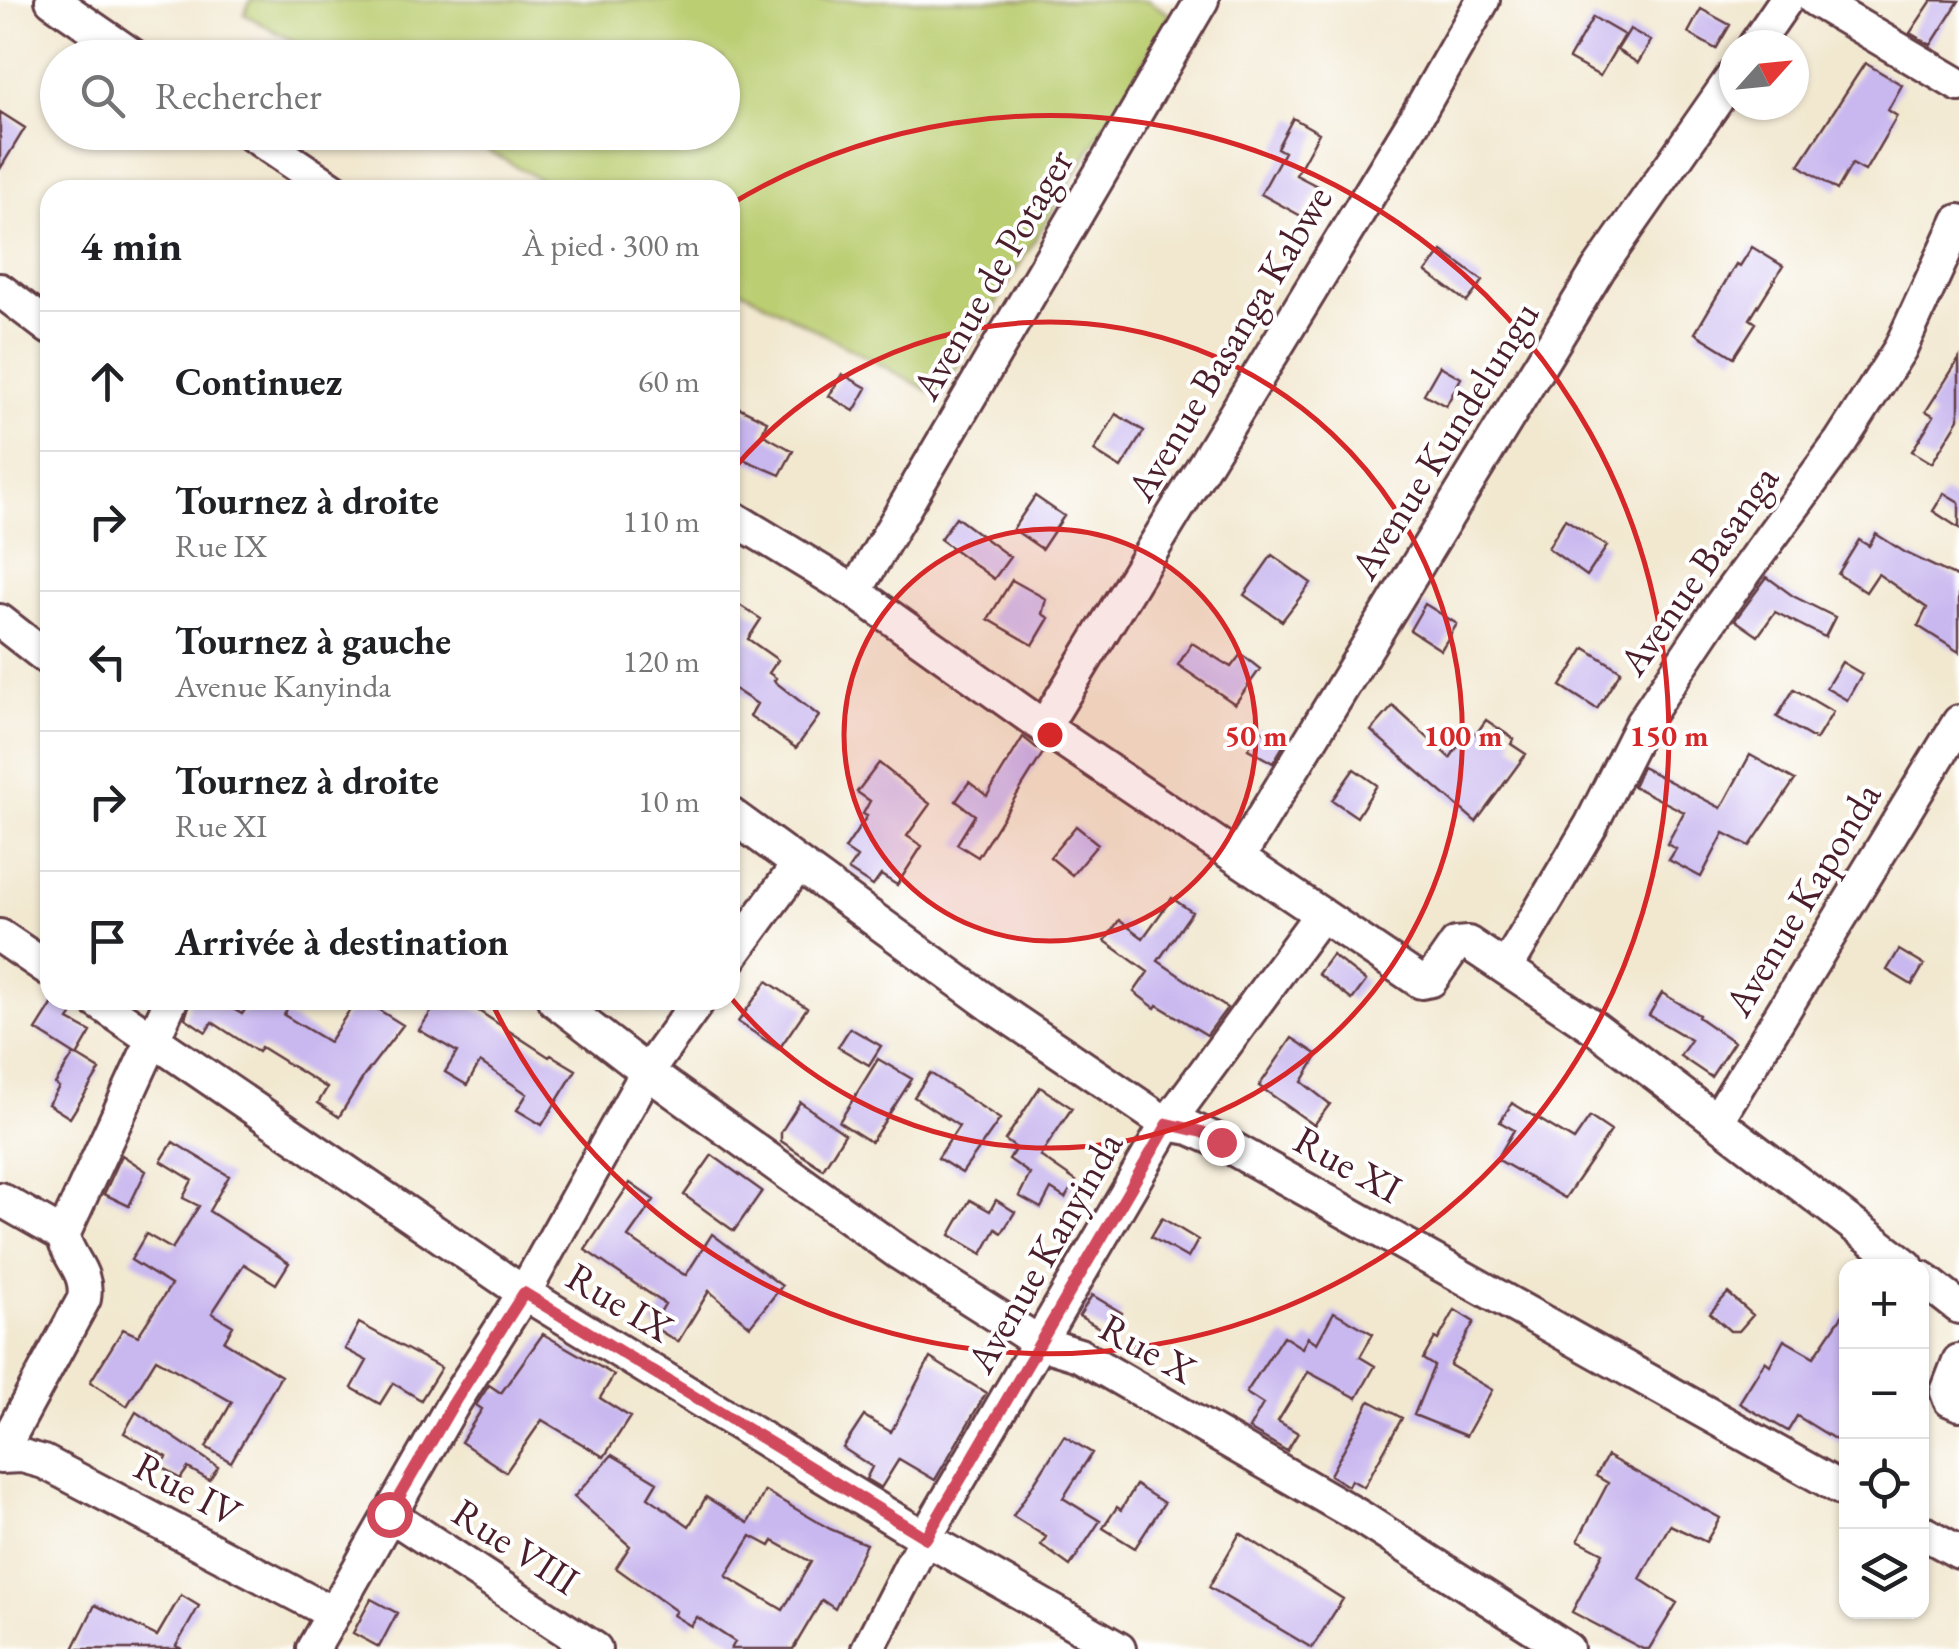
<!DOCTYPE html>
<html lang="fr">
<meta charset="utf-8">
<style>
body{margin:0;font-family:"EB Garamond",serif;background:#f6f6f6;color:#202124}
.controls{position:absolute;right:30px;bottom:30px;display:grid;overflow:hidden;border-radius:20px;box-shadow:0 2px 8px #0004}
.controls button{width:90px;height:90px;display:grid;place-items:center;padding:0;border:0;border-bottom:2px solid #e0e0e0;background:#fff;color:#202124;font:50px sans-serif}
.compass{position:absolute;left:1719px;top:30px;width:90px;height:90px;border-radius:50%;background:#fff;box-shadow:0 2px 8px #0004;rotate:63deg}
.stop{position:absolute;width:30px;height:30px;margin:-22px;border:8px solid #d1495b;border-radius:50%;background:#fff}
.stop.end{background:#d1495b;border-color:#fff;box-shadow:0 2px 10px #0008}
.list{margin:0;padding:0;list-style:none}
h2{display:flex;justify-content:space-between;align-items:center;height:130px;margin:0;padding:0 40px;font-size:42px}
h2 small{font-size:32px;font-weight:400;color:#757577}
.list li{display:grid;grid-template-columns:65px 1fr auto;gap:30px;align-items:center;box-sizing:border-box;height:140px;padding:0 40px;border-top:2px solid #e0e0e0}
.list b{display:block;font-size:38px;white-space:nowrap}
.list p{margin:0;font-size:32px;white-space:nowrap;color:#757577}
.list em{font-size:32px;font-style:normal;color:#757577}
.icon{flex:none;width:55px;height:55px;fill:none;stroke:currentColor;stroke-width:2;stroke-linecap:round;stroke-linejoin:round}
.map{position:relative;flex:none;width:1959px;height:1649px;overflow:hidden}
.search{position:absolute;background:#fff;box-shadow:0 2px 8px #0004;left:40px;top:40px;width:700px;height:110px;display:flex;align-items:center;gap:25px;box-sizing:border-box;padding:0 35px;border-radius:55px;color:#757577;font-size:38px}
.panel{position:absolute;background:#fff;box-shadow:0 2px 8px #0004;left:40px;top:180px;width:700px;height:830px;border-radius:30px}
.map>svg:first-child{display:block}
.green{fill:#bbce72;stroke:#82764e;stroke-width:2.5}
.building{fill:#c9b8ef;fill-rule:evenodd}
.lines{fill:none;stroke-linecap:round;stroke-linejoin:round}
.minor-casing{stroke:#633d44;stroke-width:38}
.minor{stroke:#fff;stroke-width:32}
.route{stroke:#d1495b;stroke-width:12}
.ring{fill:none;stroke:#d62828;stroke-width:5}
.labels{text-anchor:middle;stroke-width:8;stroke-linejoin:round;paint-order:stroke}
.street-label{font-size:40px;fill:#4a1f2b;stroke:#fff}
.centre{fill:#d62828;stroke:#fff;stroke-width:5}
.ring-label{font-size:30px;text-anchor:middle;font-weight:bold;fill:#d62828;stroke:#fff;stroke-width:8;stroke-linejoin:round;paint-order:stroke}
</style>
<div class="map">
<svg width="1959" height="1649" viewBox="0 0 1959 1649">
<rect width="100%" height="100%" fill="#fff"/>
<filter id="ink" filterUnits="userSpaceOnUse"><feTurbulence type="fractalNoise" baseFrequency=".01" numOctaves="2"/><feDisplacementMap in="SourceGraphic" scale="20" xChannelSelector="R" yChannelSelector="G"/><feConvolveMatrix kernelMatrix="1 2 1 2 8 2 1 2 1" color-interpolation-filters="sRGB"/></filter>
<filter id="wash" filterUnits="userSpaceOnUse"><feTurbulence type="fractalNoise" baseFrequency=".0048" numOctaves="4" result="noise"/><feDisplacementMap in="SourceGraphic" scale="40" xChannelSelector="R" yChannelSelector="G"/><feGaussianBlur stdDeviation="2.25" result="paint"/><feColorMatrix in="noise" values="0 0 0 0 0 0 0 0 0 0 0 0 0 0 0 0 0 1.4 0 .05"/><feComposite in="paint" operator="in"/></filter>
<g filter="url(#wash)">
<rect width="100%" height="100%" fill="#f2e8d0"/>
<!-- green -->
<path class="green" d="M251,0h896l25,16 -233,380 -209,-112v-94h-171l-103,-57 266,-1v-74l-400,-1 -78,-43z"/>
<g id="blocks">
<!-- building -->
<path class="building" d="M1932,0l27,1 -28,44 -21,-12z
M1701,9l29,16 -14,24 -28,-16z
M1593,17l31,18 -24,41 -31,-17z
M1630,29l21,12 -13,22 -21,-13z
M1865,63l37,22 -14,25 9,6 -32,55 -13,-7 -15,26 -38,-25z
M0,112l25,16 -25,41z
M1293,118l26,15 -23,42 23,12 -16,30 -42,-23 23,-42 -7,-4z
M1752,247l31,19 -33,53 6,4 -22,34 -39,-24 41,-69 4,2z
M1442,251l41,30 -16,21 -41,-30z
M1959,359v60l-27,44 -20,-12 22,-35 -8,-5z
M1440,366l21,12 -15,28 -22,-12z
M842,374l25,14 -13,23 -25,-15z
M736,406l31,15 -5,13 31,17 -13,24 -44,-19 3,-6 -9,-4v-27z
M1116,414l28,17 -23,37 -27,-17z
M1944,493l15,9v26l-26,-17z
M1035,496l29,20 -22,33 -29,-20z
M956,517l54,40 -16,22 -54,-40z
M1565,519l42,27 -20,30 -39,-28z
M1876,534l30,19 53,25v74l-41,-26 9,-18 -49,-34 -12,18 -28,-18 21,-34 10,6z
M1272,555l39,28 -29,38 -38,-26z
M1767,577l26,19 42,21 -10,20 -50,-25 -17,24 -23,-16z
M1012,580l34,19 -4,15 7,4 -16,27 -45,-26z
M738,604l23,15 -13,20 30,21 -9,13 7,5 -2,3 45,35 -23,32 -46,-32 7,-12 -27,-18v-70z
M1425,604l32,20 -16,26 -31,-20z
M1192,643l39,24 10,-13 19,15 -25,35 -57,-39z
M1585,648l36,23 -24,38 -36,-23z
M1842,662l20,12 -15,26 -21,-12z
M1794,689l39,23 -17,28 -39,-23z
M1393,706l57,52 19,-29 7,5 10,-14 28,19 -3,5 15,10 -50,68 -105,-91z
M1259,729l26,14 -12,20 -25,-14z
M1023,737l20,16 -65,104 -21,-13 18,-29 -19,-14 13,-19 18,14z
M1750,755l45,25 -45,66 -26,-13 -23,44 -32,-17 7,-11 -9,-5 17,-32 -51,-26 9,-19 79,41z
M879,763l51,41 -23,32 15,10 -25,39 -16,-10 -8,11 -25,-16 9,-13 -12,-8 22,-33 -4,-2 7,-13 -13,-9z
M1354,769l23,16 -20,32 -25,-17z
M1076,826l22,18 -26,31 -22,-18z
M1172,898l20,14 -34,49 69,47 -20,27 -50,-30 -2,3 -21,-16 14,-20 -43,-31 14,-21 24,18z
M1899,950l25,15 -12,20 -25,-15z
M1332,955l34,26 -14,19 -34,-26z
M767,981l40,27 -28,41 -41,-27z
M1662,993l37,22 -1,2 36,25 -23,35 -31,-21 11,-16 -42,-25z
M55,1000l20,11 -6,9 22,12 -14,24 -41,-26z
M191,1000h34l-2,3 19,11 10,-14h21l14,9 -3,6 45,27 27,-42h7l40,25 -39,51 -25,41 -21,-14 9,-15 -66,-41 -3,5 -46,-30 -6,10 -21,-14z
M439,1000h23l87,57 2,-2 25,15 -34,55 -25,-15 10,-16 -47,-32 -13,23 -22,-13 12,-20 -38,-22z
M850,1028l31,18 -12,19 -31,-18z
M1292,1038l26,17 -16,27 28,22 -16,21 -55,-39z
M74,1054l26,16 -30,48 -22,-14 11,-17 -4,-3z
M878,1059l34,20 -41,63 -32,-20z
M930,1073l70,46 -38,54 -24,-15 21,-32 -45,-29z
M1040,1087l32,21 -32,48 36,25 -11,17 -14,-9 -10,19 -22,-12 11,-22 -21,-15 7,-11 -11,-8z
M800,1102l45,32 -22,35 -42,-28v-9z
M1512,1103l62,37 16,-23 21,14 -46,67 -68,-39 17,-29 -14,-8z
M173,1142l56,34 -20,35 80,52 -13,21 -32,-20 -32,49 21,13 -9,15 57,35 -50,86 -25,-15 26,-45 -76,-43 -29,47 -37,-24 33,-53 15,7 33,-51 -40,-25 15,-26 26,15 27,-43 -16,-8 9,-18 -31,-19z
M122,1155l24,16 -17,35 -25,-12z
M712,1155l50,36 -28,40 -50,-36z
M630,1183l24,17 -26,37 55,37 3,1 26,-41 70,52 -32,40 -41,-35 -31,51 -26,-16 13,-22 -80,-54z
M970,1200l20,11 6,-11 19,12 -13,21 -6,-4 -14,25 -32,-19z
M1162,1218l36,22 -10,18 -37,-21z
M1728,1293l25,22 -14,16h-9l-20,-18z
M1092,1295l30,18 -12,21 -31,-18z
M1455,1310l19,12 -24,43 42,25 -26,46 -52,-21 20,-49 -11,-7 12,-21 3,2z
M1846,1310v136l-49,-30 -9,15 -49,-28 26,-42 5,4 14,-25 30,17z
M1334,1312l39,22 -13,23 15,9 -18,32 -49,-26 -30,49 20,12 -11,18 -38,-22 14,-25 -17,-11 37,-57 19,12 6,-11 9,6z
M359,1323l82,45 -20,32 -28,-17 -13,21 -28,-16 15,-27 -22,-12z
M543,1334l71,41 -14,23 30,19 -26,40 -62,-37 -36,52 -45,-30 21,-33 -6,-4 13,-20 12,8z
M930,1358l56,35 -51,87 -36,-21 -18,29 -15,-9 6,-12 -29,-19 21,-32 27,16z
M1370,1401l32,17 -38,69 -13,-7 -3,6 -18,-11z
M136,1412l82,55 -9,13 -21,-12 -8,11 -19,-13 6,-9 -43,-24z
M1064,1436l28,17 -29,45 37,23 -30,45 -29,-21 5,-8 -33,-21z
M612,1455l45,27 -9,15 41,29 17,-29 42,26 17,-32 65,38 36,15 -31,65 -13,-9 -29,49h-62l4,-7 -38,-25 -6,9 -18,-11 3,-4 -60,-43 14,-22 -56,-49zM751,1536l19,10 3,-5 38,21 -28,48 -57,-34z
M1607,1456l113,62 -14,24 -36,-17 -30,54 37,24 -28,46h-6l-71,-37 31,-59 -25,-13 30,-57 -12,-7z
M1136,1485l28,18 -29,45 -32,-20 14,-21 4,3z
M1240,1533l103,66 -31,49 -103,-61z
M181,1595l18,11 -23,40 6,3h-109l22,-44 62,31z
M371,1599l26,14 -18,34 -26,-14z"/>
</g>
</g>
<g filter="url(#ink)">
<use href="#blocks" fill-opacity="0" stroke="#633d44" stroke-width="2.5"/>
<g class="lines">
<!-- minor casing -->
<g class="minor-casing">
<path id="minor" d="M52,0l84,58
M1815,0l144,85
M1755,45l31,-45
M248,132l86,58
M0,290l50,38
M730,516l125,76 189,135 377,255 10,-2 25,-36 12,-1 127,85 312,238
M855,592l347,-592
M0,621l50,39
M1044,727l370,-606 69,-121
M730,814l264,193 173,117 23,4 31,14 625,349
M1238,858l360,-588 136,-195
M0,936l50,34
M730,958l68,-93
M1506,968l85,-143 51,-102 79,-118 120,-164 59,-92 59,-128
M95,1000l429,293 401,245 194,111
M554,1000l93,72 252,181 141,90 39,12 281,162 207,132
M1717,1120l242,-398
M0,1199l63,36
M1922,1278l37,29
M1959,1361l-12,31 3,8 9,4
M0,1454l84,-155c5,-28 -17,-41 -21,-64l108,-235
M0,1457l22,-1 22,6 288,151
M389,1514l206,135
M1922,1532l37,20
M313,1649l140,-245 71,-111 123,-221 52,-72
M868,1649l57,-111 242,-414 154,-210"/>
</g>
<!-- minor -->
<use href="#minor" class="minor"/>
</g>
</g>
<g class="lines" filter="url(#ink)">
<!-- route -->
<path class="route" d="M389,1514l64,-110 71,-111 402,245 242,-414 34,8 19,10"/>
</g>
<!-- distance rings -->
<circle cx="1050" cy="735" r="206" fill="#d62828" fill-opacity=".12"/>
<g class="ring">
<circle cx="1050" cy="735" r="206"/>
<path d="M731 472A413 413 0 1 1 731 998"/>
<path d="M731 204A619 619 0 1 1 491 1001"/>
</g>
<g class="labels">
<!-- street labels -->
<g class="street-label">
<text transform="translate(992 274) rotate(-60)" y="14">Avenue de Potager</text>
<text transform="translate(1229 343) rotate(-59)" y="14">Avenue Basanga Kabwe</text>
<text transform="translate(1444 440) rotate(-58)" y="14">Avenue Kundelungu</text>
<text transform="translate(1698 570) rotate(-55)" y="14">Avenue Basanga</text>
<text transform="translate(1802 899) rotate(-59)" y="14">Avenue Kaponda</text>
<text transform="translate(1348 1164) rotate(29)" y="14">Rue XI</text>
<text transform="translate(1044 1252) rotate(-60)" y="14">Avenue Kanyinda</text>
<text transform="translate(620 1302) rotate(31)" y="14">Rue IX</text>
<text transform="translate(1148 1348) rotate(29)" y="14">Rue X</text>
<text transform="translate(188 1489) rotate(28)" y="14">Rue IV</text>
<text transform="translate(516 1546) rotate(33)" y="14">Rue VIII</text>
</g>
</g>
<circle cx="1050" cy="735" r="15" class="centre"/>
<g class="ring-label">
<text x="1256" y="746">50 m</text>
<text x="1463" y="746">100 m</text>
<text x="1669" y="746">150 m</text>
</g>
</svg>
<div class="controls">
<button>+</button>
<button>−</button>
<button><svg class="icon" aria-label="locate" viewBox="0 0 24 24"><circle cx="12" cy="12" r="6"/><path d="M12 2v4M12 18v4M2 12h4M18 12h4"/></svg></button>
<button><svg class="icon" aria-label="layers" viewBox="0 0 24 24"><path d="M12 4l9 5-9 5-9-5zM3 14l9 5 9-5"/></svg></button>
</div>
<svg class="compass" viewBox="-18 -18 36 36"><path d="M0-13l5 13h-10z" fill="#e53935"/><path d="M0 13l5-13h-10z" fill="#757577"/></svg>
<div class="stop" style="left:389px;top:1514px"></div>
<div class="stop end" style="left:1221px;top:1142px"></div>
<div class="search"><svg class="icon" aria-label="search" viewBox="0 0 24 24"><circle cx="10" cy="10" r="6"/><path d="M15 15l6 6"/></svg>Rechercher</div>
<section class="panel">
<h2>4 min<small>À pied · 300 m</small></h2>
<ul class="list">
<li><svg class="icon" aria-label="ahead" viewBox="0 0 24 24"><path d="M12 20V5M6 11l6-6 6 6"/></svg><div><b>Continuez</b></div><em>60 m</em></li>
<li><svg class="icon" aria-label="right" viewBox="0 0 24 24"><path d="M7 20v-9h11M14 6l5 5-5 5"/></svg><div><b>Tournez à droite</b><p>Rue IX</p></div><em>110 m</em></li>
<li><svg class="icon" aria-label="left" viewBox="0 0 24 24"><path d="M17 20v-9H6M10 6l-5 5 5 5"/></svg><div><b>Tournez à gauche</b><p>Avenue Kanyinda</p></div><em>120 m</em></li>
<li><svg class="icon" aria-label="right" viewBox="0 0 24 24"><path d="M7 20v-9h11M14 6l5 5-5 5"/></svg><div><b>Tournez à droite</b><p>Rue XI</p></div><em>10 m</em></li>
<li><svg class="icon" aria-label="arrive" viewBox="0 0 24 24"><path d="M6 21V4h12l-3 4 3 4H6"/></svg><div><b>Arrivée à destination</b></div></li>
</ul>
</section>
</div>
